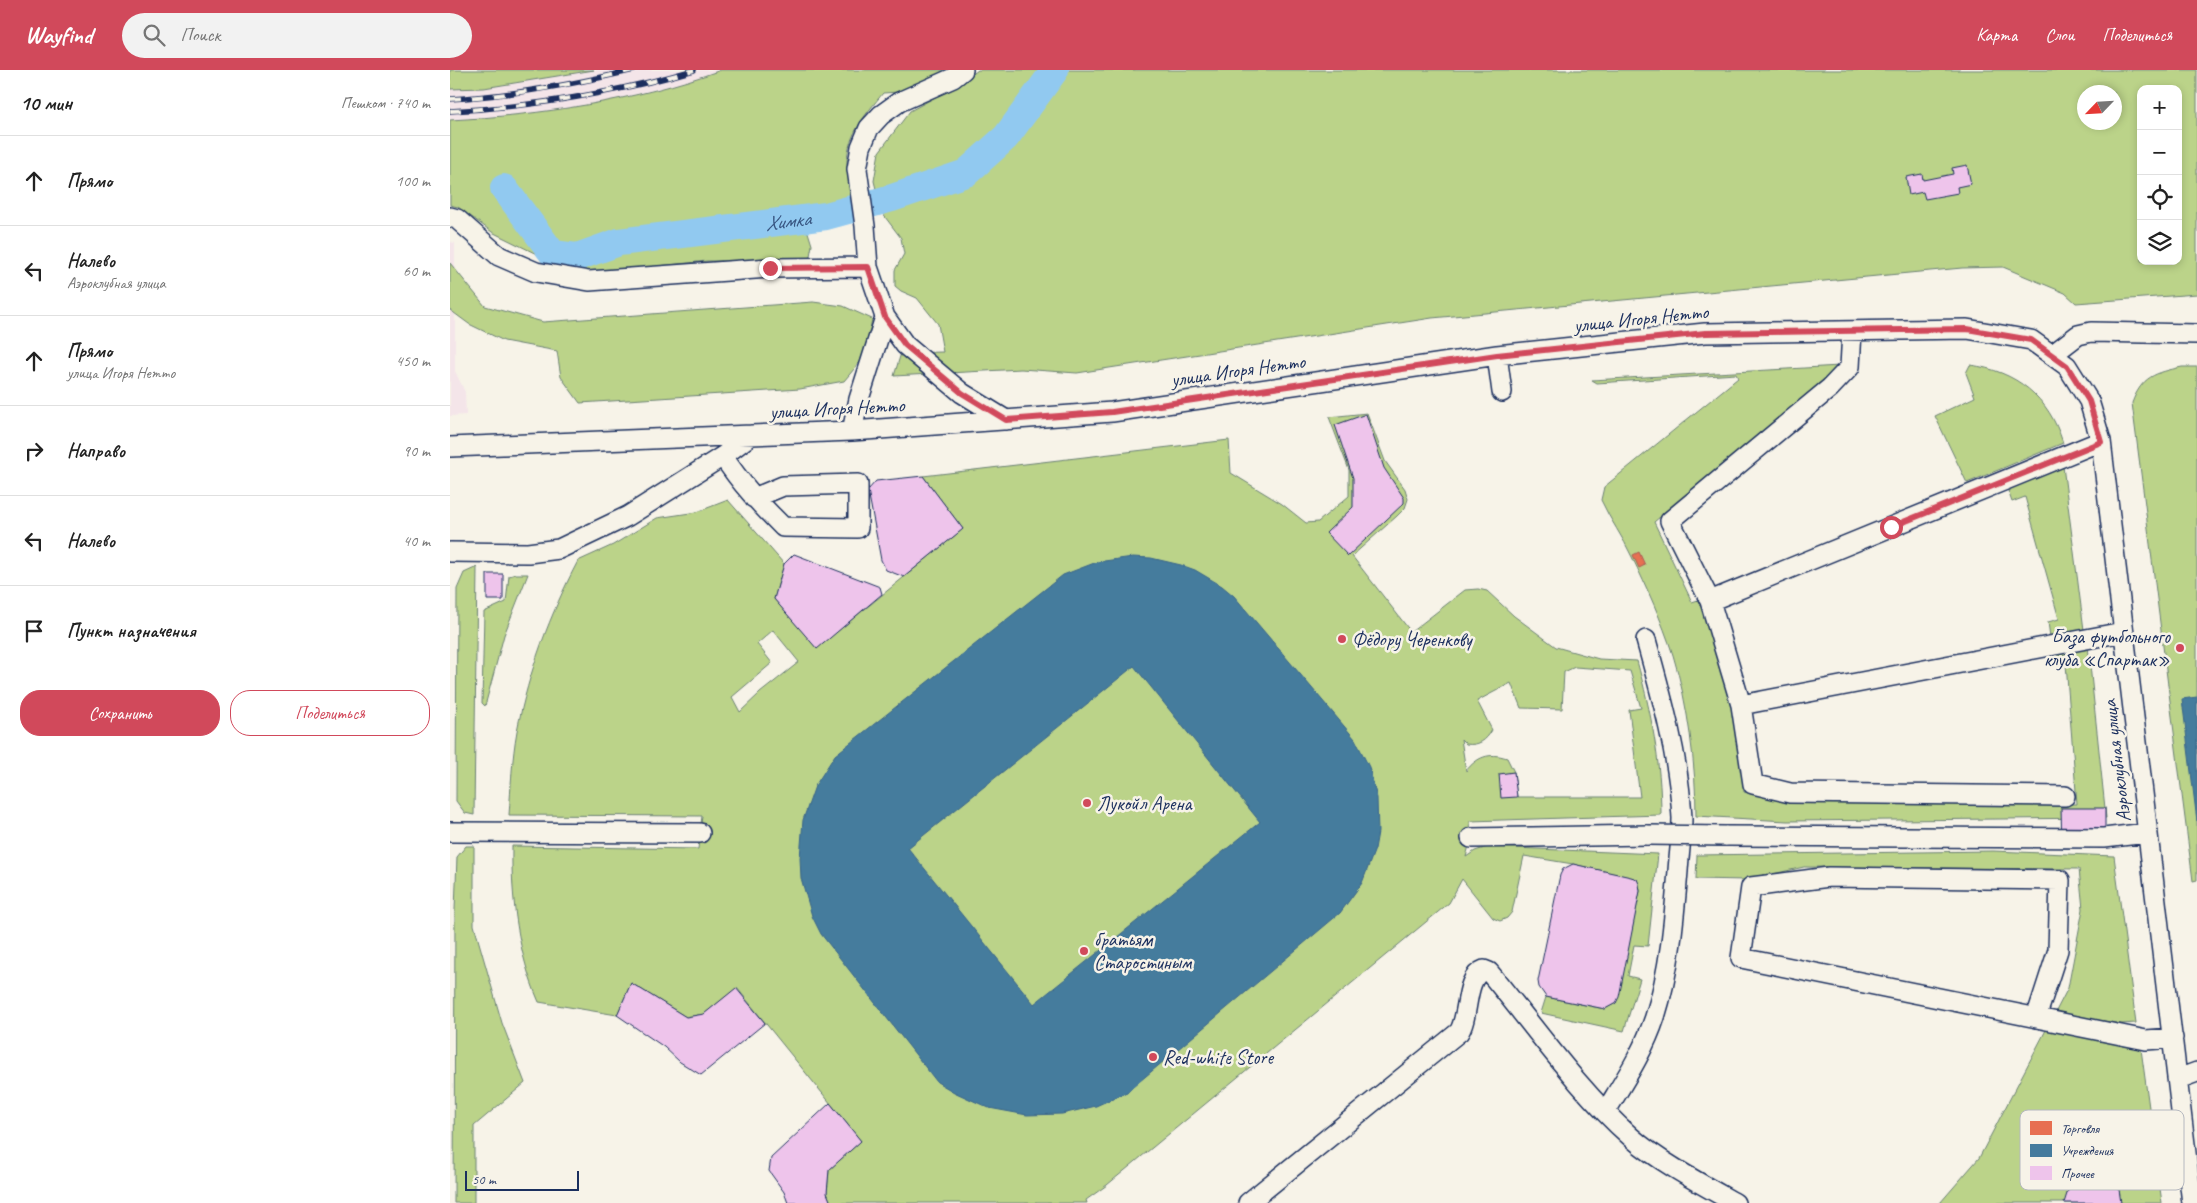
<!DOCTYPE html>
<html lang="ru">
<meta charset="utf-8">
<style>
body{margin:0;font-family:Caveat,sans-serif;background:#f2f2f2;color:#222}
.controls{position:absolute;right:15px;top:15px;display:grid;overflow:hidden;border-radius:10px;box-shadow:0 2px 8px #0003}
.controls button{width:45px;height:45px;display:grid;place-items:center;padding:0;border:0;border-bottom:1px solid #e0e0e0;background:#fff;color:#222;font:25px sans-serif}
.compass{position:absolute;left:1627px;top:15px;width:45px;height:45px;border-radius:50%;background:#fff;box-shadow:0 2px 8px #0003;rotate:245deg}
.scale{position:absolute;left:15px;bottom:12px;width:114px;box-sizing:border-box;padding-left:5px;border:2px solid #1b2f5e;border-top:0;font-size:14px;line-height:18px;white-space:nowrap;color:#1b2f5e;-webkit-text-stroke:4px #f7f3e8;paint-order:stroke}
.stop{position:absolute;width:15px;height:15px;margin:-11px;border:4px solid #d1495b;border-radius:50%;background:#fff}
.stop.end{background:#d1495b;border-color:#fff;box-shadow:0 1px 5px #0008}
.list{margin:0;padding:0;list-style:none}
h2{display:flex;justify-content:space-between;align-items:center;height:65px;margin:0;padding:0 20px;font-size:21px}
h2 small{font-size:16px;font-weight:400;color:#767676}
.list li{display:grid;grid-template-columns:32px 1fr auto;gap:15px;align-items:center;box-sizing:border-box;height:90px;padding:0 20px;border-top:1px solid #e0e0e0}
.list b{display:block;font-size:19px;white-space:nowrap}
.list p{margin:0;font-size:16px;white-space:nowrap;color:#767676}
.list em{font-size:16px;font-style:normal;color:#767676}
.actions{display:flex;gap:10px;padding:15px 20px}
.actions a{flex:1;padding:11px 0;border:1px solid #d1495b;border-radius:20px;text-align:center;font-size:18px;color:#d1495b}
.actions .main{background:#d1495b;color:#fff}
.icon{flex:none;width:28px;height:28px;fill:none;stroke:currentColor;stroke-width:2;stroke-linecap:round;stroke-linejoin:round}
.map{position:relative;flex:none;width:1747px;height:1133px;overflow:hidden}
header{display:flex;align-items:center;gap:30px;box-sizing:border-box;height:70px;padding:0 25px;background:#d1495b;color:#fff}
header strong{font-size:24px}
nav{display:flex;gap:28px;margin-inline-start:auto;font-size:18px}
.search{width:350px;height:45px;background:#f2f2f2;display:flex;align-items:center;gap:12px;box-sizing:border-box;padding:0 18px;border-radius:28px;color:#767676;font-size:19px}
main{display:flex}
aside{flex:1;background:#fff}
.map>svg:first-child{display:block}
.built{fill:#f4e5e9}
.green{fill:#bbd389;stroke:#6b8174;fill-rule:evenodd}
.shops{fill:#e76f51;stroke:#aa5c55}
.public{fill:#457b9d;stroke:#38648a;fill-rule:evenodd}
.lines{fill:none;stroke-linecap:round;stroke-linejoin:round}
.river{stroke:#91c9f0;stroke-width:28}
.building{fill:#eec4eb;stroke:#1b2f5e}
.minor-casing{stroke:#1b2f5e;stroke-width:22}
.minor{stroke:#f7f3e8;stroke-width:19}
.rail-casing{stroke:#1b2f5e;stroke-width:5.5}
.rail{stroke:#f7f3e8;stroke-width:4;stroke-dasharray:11;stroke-linecap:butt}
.minor-bridge-casing{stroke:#1b2f5e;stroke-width:22;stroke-linecap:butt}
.minor-bridge{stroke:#f7f3e8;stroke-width:19}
.route{stroke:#d1495b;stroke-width:6}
.poi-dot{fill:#d1495b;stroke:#f7f3e8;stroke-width:2}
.labels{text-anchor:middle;stroke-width:5;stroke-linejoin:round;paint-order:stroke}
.street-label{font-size:20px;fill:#1b2f5e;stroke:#f7f3e8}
.poi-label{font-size:20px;fill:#1b2f5e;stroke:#f7f3e8;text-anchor:start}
.water-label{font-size:21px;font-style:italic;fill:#385682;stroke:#f7f3e8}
.key{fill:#f7f3e8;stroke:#b5b8bf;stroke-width:1}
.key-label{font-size:14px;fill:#1b2f5e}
</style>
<header>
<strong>Wayfind</strong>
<div class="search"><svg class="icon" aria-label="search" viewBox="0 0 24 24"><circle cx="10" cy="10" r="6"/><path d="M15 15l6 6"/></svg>Поиск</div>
<nav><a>Карта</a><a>Слои</a><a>Поделиться</a></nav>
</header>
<main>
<aside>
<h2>10 мин<small>Пешком · 740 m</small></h2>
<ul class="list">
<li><svg class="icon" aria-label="ahead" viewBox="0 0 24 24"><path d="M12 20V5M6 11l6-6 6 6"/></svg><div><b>Прямо</b></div><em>100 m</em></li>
<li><svg class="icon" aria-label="left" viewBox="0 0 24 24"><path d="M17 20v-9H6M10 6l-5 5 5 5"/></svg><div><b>Налево</b><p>Аэроклубная улица</p></div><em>60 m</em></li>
<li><svg class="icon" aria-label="ahead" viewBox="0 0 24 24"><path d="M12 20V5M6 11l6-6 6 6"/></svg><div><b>Прямо</b><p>улица Игоря Нетто</p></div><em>450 m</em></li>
<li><svg class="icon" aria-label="right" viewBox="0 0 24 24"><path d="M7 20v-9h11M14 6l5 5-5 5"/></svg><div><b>Направо</b></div><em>90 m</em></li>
<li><svg class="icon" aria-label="left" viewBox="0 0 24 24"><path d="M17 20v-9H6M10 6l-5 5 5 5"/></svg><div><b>Налево</b></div><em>40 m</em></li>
<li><svg class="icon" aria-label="arrive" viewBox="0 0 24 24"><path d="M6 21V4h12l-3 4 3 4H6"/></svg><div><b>Пункт назначения</b></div></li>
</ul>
<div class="actions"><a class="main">Сохранить</a><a>Поделиться</a></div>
</aside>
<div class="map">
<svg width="1747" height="1133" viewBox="0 0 1747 1133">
<rect width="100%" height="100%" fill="#f7f3e8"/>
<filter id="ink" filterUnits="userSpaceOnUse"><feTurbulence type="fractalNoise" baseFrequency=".02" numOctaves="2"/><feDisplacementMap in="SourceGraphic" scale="10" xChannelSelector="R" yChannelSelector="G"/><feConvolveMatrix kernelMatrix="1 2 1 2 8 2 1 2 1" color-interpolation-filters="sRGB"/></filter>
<g filter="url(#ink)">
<!-- built -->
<path class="built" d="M144,0h127l-31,11 -104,26 -100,11 -36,2v-31l34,-1z
M0,172l5,1v128l10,21 1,23 -16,1z"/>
<!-- green -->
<path class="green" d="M0,0h144l-110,18 -34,1z
M271,0h237l-59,22 -16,1c-16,20 -35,40 -36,68 -1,9 3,17 5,26 3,12 -4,24 -9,34l-7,3 -25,-2 -4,7 5,16 -3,16h-102l-115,12 -27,-5 -73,-36 -34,-25 -8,-2v-85c92,-5 184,-19 271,-50z
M528,0h1219v224l-121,9 -11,-10 -62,-26 -41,1 -530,50 -355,55 -56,-4 -127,7 7,-23 42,-1 -5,-28 -21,-26 -16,-7 -6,-5v-16l9,-16 -3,-16 -19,-25 -8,-32 5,-29 31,-41 51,-28zM1691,19h37v172h-37zM1634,22h30v30h-30z
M0,193l35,43 58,16 270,-20 30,4 29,13 -7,37 -21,25 -44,8 -220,14 -19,-26 -4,-26 -53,-10 -35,-17 -19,-14z
M1520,295c46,6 79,32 93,78l-96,40 -32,-67 40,-19 -9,-24z
M1390,296l-186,156 38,80 9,-3 31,106 12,87 55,11 278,1 -11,-140h-12l-2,-11 36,-7 18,172 -319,3 -91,-5c0,-51 -8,-112 -23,-161 -11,-34 -26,-67 -41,-98 -9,-20 -22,-37 -31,-57l3,-13 134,-109 -2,-4 -139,9 -5,-3z
M1732,297h15v513l-4,1 -61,-478c10,-27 23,-30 50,-36z
M917,343l18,48 20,28 3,10 -3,9 -8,8 -45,40 59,76 54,-42 13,-1 9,2 27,25 42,31 43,12 38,2c14,51 24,101 24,154l-191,6 1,17 -5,19 9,-6 13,-4 170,7 -10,92 -14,-1 -6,31 12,3 -16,52 -83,-18 5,-16 59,12 11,-6 24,-112 -3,-12 -64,-15 -49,-8 -12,56 -5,6 -7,3 -7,-3 -31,-39 -13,24 -342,282 -21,15 1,3h-256l-4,-10 2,-23 32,-29 -124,-153 -33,26 -18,3 -55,-34 -14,32 -78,-13c-21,-48 -28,-103 -27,-156l186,3 4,-33 -193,-1c2,-28 3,-57 8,-84 12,-60 33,-117 61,-170l35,-16 44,-27 40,-6 31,-12 56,64 -10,35 43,49 146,-119 -40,-53 306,-36 2,33 51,31 24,19 12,-1 31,-26v-26l-20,-53zM323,560l26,32 -39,31 -20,19 -8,-15 40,-34 -15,-19zM1125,597l55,4 11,37 -12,2 11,87h-123l-3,-25 -7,-14c-18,-6 -30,-1 -41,13l-5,-32 5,5c12,2 20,-3 26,-14l-15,-29 34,-18 10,25 41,1 2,-37z
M1613,396l21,164 -34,7 -2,-15 11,-3 -34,-122 -13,5 -5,-14z
M27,497l-3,248 -9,-2 -9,-12 1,-212 7,-16z
M66,504h12l-24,61 -19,71 -3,-3 2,-91 22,-10 3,-26z
M16,776h8v79l28,98 23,60 -51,43v77h-20l1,-293 2,-53z
M1543,781l121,5 22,167 -15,1 -66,-11 13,-25 15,-79 -4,-40 -275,-2 -58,13 -50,-1 1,-24z
M1596,960l95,19 21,154h-222l39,-45z"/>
<!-- shops -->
<path class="shops" d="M1189,482l6,13 -6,3 -6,-13z"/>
<!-- public -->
<path class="public" d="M683,487l18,1 30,7 14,5 27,16 12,10 121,143 14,28 8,31 1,34 -3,17 -13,34 -22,30 -213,179 -31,14 -34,8 -35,1 -38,-7 -35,-16 -17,-10 -116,-148 -9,-18 -11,-38 -1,-20 3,-38 12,-34 20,-31 228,-180 34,-13zM684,596l126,156 -226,182 -126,-156z
M1747,627v124l-15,-122z"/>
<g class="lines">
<!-- river -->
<path class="river" id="s1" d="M54,118l49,66 24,3 42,-15 207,-26 66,-18 74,-25 40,-36 49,-67"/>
</g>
<!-- building -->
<path class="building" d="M1517,95l4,19 -14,3 1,6 -33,6 -2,-7 -14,3 -3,-18 16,-3 1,6 30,-6 -1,-6z
M916,344l18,54 20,30v5l-56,53 -22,-23 27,-26v-29l-18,-53z
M473,406l40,53 -59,48 -18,-7 -5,-10 -13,-70 8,-9z
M344,484l86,33 2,7 -65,55 -43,-50 10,-35z
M37,504h16v26h-16z
M1064,702l3,25 -16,1 -2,-24z
M1611,738h44v39l-43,1z
M1123,794l58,13 6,2 2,5 1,7 -21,106 -3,6 -11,6 -59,-12 -7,-10 -1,-6 22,-106 3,-6z
M181,913l55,34 18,-3 32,-26 29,35 -64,52 -21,-13 -16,-15 -47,-32z
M380,1033l31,38 -32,29 -2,23 4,10h-43l-4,-11 -15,-21 2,-13z
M1658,1045l13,88h-57l6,-19 -12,-62z"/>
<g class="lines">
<!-- minor casing -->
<g class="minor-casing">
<path id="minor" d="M0,147l7,2 42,37 37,16 53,9 181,-13 98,-1
M435,247l20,28 57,48 44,27
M1402,261l-2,36 -20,21 -160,133 40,80 31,104 12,79 37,9 275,3
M1047,285l5,37
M1602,285l26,-20 13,-3 106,2
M402,361l7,-32 26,-82 -17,-50 -3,-41 -8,-57 4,-22 8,-19 12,-13 18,-13 54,-24 10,-8
M0,377l402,-16 260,-19 385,-57 208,-22 262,-4 64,11 36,26 22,35 12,40 91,762
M273,386c17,27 38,49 60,71l75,1v-44l-75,2 -29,12
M0,482l78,1 31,-4 69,-33 95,-60 28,-21
M1260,531l391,-160
M1291,635l382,-73
M0,762l250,1
M1275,766l379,2 43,-5
M1021,768l177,-3
M1586,948l22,-68 2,-70 -231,-3 -78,10 -10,71 405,82 27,-2
M1728,1009l19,-7
M1156,1041c18,-30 38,-60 49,-94 15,-47 19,-97 23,-146 1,-17 4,-36 4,-53 -3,-60 -20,-121 -36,-178
M798,1133l211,-171c11,-17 5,-55 25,-62l5,2c46,55 88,117 142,165 27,24 72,48 104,66"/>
</g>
<!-- minor -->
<use href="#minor" class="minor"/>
<!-- rail casing -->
<g class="rail-casing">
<path id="rail" d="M0,29c62,-3 124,-15 184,-29
M0,41c82,-4 165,-18 244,-41"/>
</g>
<!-- rail -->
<use href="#rail" class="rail"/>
<!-- minor-bridge casing -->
<g class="minor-bridge-casing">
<path id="minor-bridge" d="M1198,765l77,1"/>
</g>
<!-- minor-bridge -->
<use href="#minor-bridge" class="minor-bridge"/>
</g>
</g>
<g class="lines" filter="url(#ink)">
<!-- route -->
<path class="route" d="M320,198l98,-1 17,50 20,28 57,48 44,27 106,-8 385,-57 208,-22 262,-4 64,11 36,26 22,35 12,41 -210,85"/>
</g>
<!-- markers -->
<g class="poi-dot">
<circle cx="892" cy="569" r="5"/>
<circle cx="1730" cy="578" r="5"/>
<circle cx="637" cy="733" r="5"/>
<circle cx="634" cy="881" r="5"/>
<circle cx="703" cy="987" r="5"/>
</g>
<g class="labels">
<!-- street labels -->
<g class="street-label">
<text transform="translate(1191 248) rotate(-6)" y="7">улица Игоря Нетто</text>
<text transform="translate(788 300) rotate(-8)" y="7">улица Игоря Нетто</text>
<text transform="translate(387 338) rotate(-3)" y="7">улица Игоря Нетто</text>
<text transform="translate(1666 691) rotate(-97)" y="7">Аэроклубная улица</text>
</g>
<!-- poi labels -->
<g class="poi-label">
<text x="1720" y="573" text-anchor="end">База футбольного<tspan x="1720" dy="23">клуба «Спартак»</tspan></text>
<text x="902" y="576">Фёдору Черенкову</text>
<text x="647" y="740">Лукойл Арена</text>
<text x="644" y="876">братьям<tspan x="644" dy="23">Старостиным</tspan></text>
<text x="713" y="994">Red-white Store</text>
</g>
<!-- water labels -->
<g class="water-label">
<text dy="7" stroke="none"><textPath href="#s1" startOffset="321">Химка</textPath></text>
</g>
</g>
<!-- legend -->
<rect x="1570" y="1040" width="164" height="80" rx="8" class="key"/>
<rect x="1580" y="1051" width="22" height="14" fill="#e76f51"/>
<rect x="1580" y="1074" width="22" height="13" fill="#457b9d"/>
<rect x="1580" y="1096" width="22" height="14" fill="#eec4eb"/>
<g class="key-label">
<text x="1611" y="1063">Торговля</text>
<text x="1611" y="1085">Учреждения</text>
<text x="1611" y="1108">Прочее</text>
</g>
</svg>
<div class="controls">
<button>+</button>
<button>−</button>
<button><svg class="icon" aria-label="locate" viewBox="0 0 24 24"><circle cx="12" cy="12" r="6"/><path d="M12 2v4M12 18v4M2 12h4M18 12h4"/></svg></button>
<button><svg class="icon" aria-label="layers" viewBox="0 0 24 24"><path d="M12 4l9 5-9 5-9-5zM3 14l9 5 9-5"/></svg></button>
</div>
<svg class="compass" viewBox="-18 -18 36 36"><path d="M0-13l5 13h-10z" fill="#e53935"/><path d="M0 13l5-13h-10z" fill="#767676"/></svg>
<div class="scale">50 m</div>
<div class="stop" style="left:1441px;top:457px"></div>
<div class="stop end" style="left:320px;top:198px"></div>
</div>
</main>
